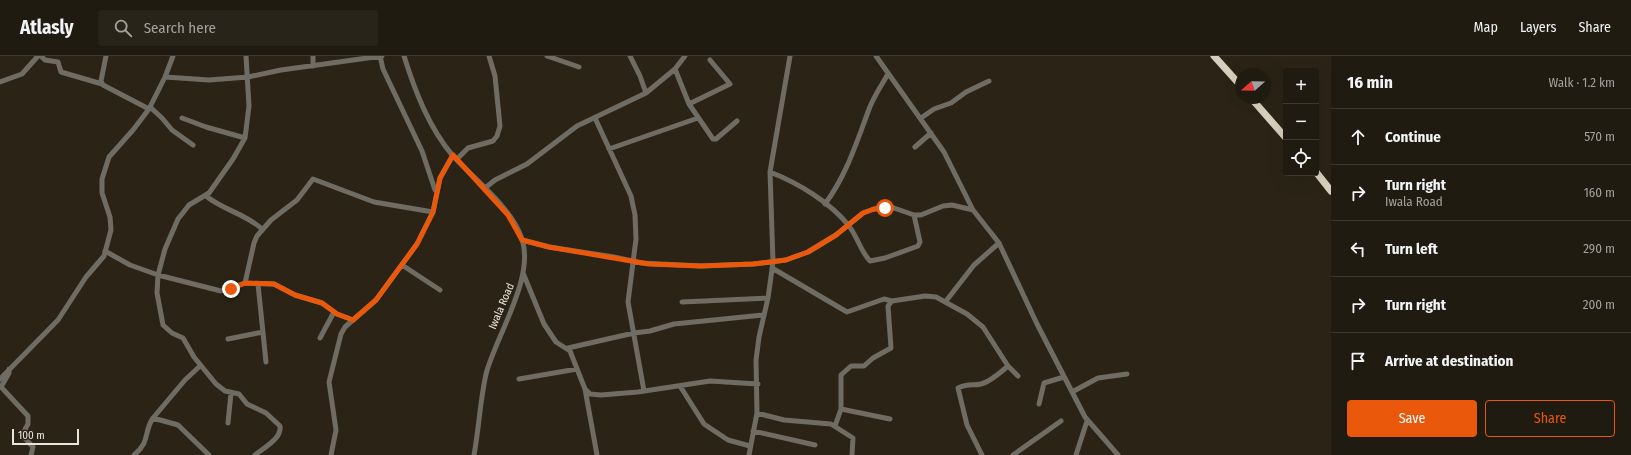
<!DOCTYPE html>
<meta charset="utf-8">
<style>
body{margin:0;font-family:"Fira Sans Condensed",sans-serif;background:#282419;color:#f1f3f6}
.controls{position:absolute;right:12px;top:12px;display:grid;overflow:hidden;border-radius:4px;box-shadow:0 4px 16px #0002}
.controls button{width:36px;height:36px;display:grid;place-items:center;padding:0;border:0;border-bottom:1px solid #3d3930;background:#201b10;color:#f1f3f6;font:20px sans-serif}
.compass{position:absolute;left:1235px;top:12px;width:36px;height:36px;border-radius:50%;background:#201b10;box-shadow:0 4px 16px #0002;rotate:250deg}
.scale{position:absolute;left:12px;bottom:10px;width:67px;box-sizing:border-box;padding-left:4px;border:2px solid #e9e4db;border-top:0;font-size:11px;line-height:14px;white-space:nowrap;color:#e9e4db;-webkit-text-stroke:3px #2b2416;paint-order:stroke}
.stop{position:absolute;width:12px;height:12px;margin:-9px;border:3px solid #ea580c;border-radius:50%;background:#fff}
.stop.end{background:#ea580c;border-color:#fff;box-shadow:0 1px 4px #0008}
.list{margin:0;padding:0;list-style:none}
h2{display:flex;justify-content:space-between;align-items:center;height:52px;margin:0;padding:0 16px;font-size:17px}
h2 small{font-size:13px;font-weight:400;color:#a2a19f}
.list li{display:grid;grid-template-columns:26px 1fr auto;gap:12px;align-items:center;box-sizing:border-box;height:56px;padding:0 16px;border-top:1px solid #3d3930}
.list b{display:block;font-size:15px;white-space:nowrap}
.list p{margin:0;font-size:13px;white-space:nowrap;color:#a2a19f}
.list em{font-size:13px;font-style:normal;color:#a2a19f}
.actions{display:flex;gap:8px;padding:12px 16px}
.actions a{flex:1;padding:9px 0;border:1px solid #ea580c;border-radius:4px;text-align:center;font-size:14px;color:#ea580c}
.actions .main{background:#ea580c;color:#fff}
.icon{flex:none;width:22px;height:22px;fill:none;stroke:currentColor;stroke-width:2;stroke-linecap:round;stroke-linejoin:round}
.map{position:relative;flex:none;width:1331px;height:399px;overflow:hidden}
header{display:flex;align-items:center;gap:24px;box-sizing:border-box;height:56px;padding:0 20px;background:#201b10;border-bottom:1px solid #3d3930}
header strong{font-size:19px}
nav{display:flex;gap:22px;margin-inline-start:auto;font-size:14px}
.search{width:280px;height:36px;background:#282419;display:flex;align-items:center;gap:10px;box-sizing:border-box;padding:0 14px;border-radius:4px;color:#a2a19f;font-size:15px}
main{display:flex}
aside{flex:1;background:#201b10}
.map>svg:first-child{display:block}
.lines{fill:none;stroke-linecap:round;stroke-linejoin:round}
.minor{stroke:#6f6c64;stroke-width:5}
.highway{stroke:#d8cebd;stroke-width:7}
.route{stroke:#ea580c;stroke-width:5}
.labels{text-anchor:middle;stroke-width:3.5;stroke-linejoin:round;paint-order:stroke}
.street-label{font-size:11px;fill:#e9e4db;stroke:#2b2416}
</style>
<header>
<strong>Atlasly</strong>
<div class="search"><svg class="icon" aria-label="search" viewBox="0 0 24 24"><circle cx="10" cy="10" r="6"/><path d="M15 15l6 6"/></svg>Search here</div>
<nav><a>Map</a><a>Layers</a><a>Share</a></nav>
</header>
<main>
<div class="map">
<svg width="1331" height="399" viewBox="0 0 1331 399">
<rect width="100%" height="100%" fill="#2b2416"/>
<g class="lines">
<!-- minor -->
<path class="minor" d="M41,0l4,4 13,2 3,10 41,12
M106,0l-5,25 2,4 46,24
M246,0l3,50 -4,32 -12,21 -24,34 -20,12 -11,14 -13,30 -7,26 -1,18 6,32 9,8 11,5 11,19 22,27 9,7 14,3 8,10 19,9 14,13c2,13 -17,22 -25,29
M380,0l3,13 39,82 13,39
M404,0c11,35 25,72 49,100 22,24 59,52 69,83 13,39 -26,97 -36,135 -6,27 -7,54 -12,81
M547,0l32,11
M630,0l10,20 6,17
M876,0l68,96 29,58 26,33 38,81 48,93 33,38
M313,10v-10
M675,13l14,35 24,35h3l21,-18
M165,21l44,3 39,-3 33,-7 101,-14
M0,26l22,-8 16,-18
M689,48l41,-20 -20,-24
M150,51l12,11 10,12 21,15
M182,62l24,9 39,11
M595,62l36,78 4,19 1,24 -8,63 16,89
M921,62l13,-9 17,-6 15,-11 23,-11
M915,91l16,-14
M609,93l89,-31
M457,103l11,-11 25,-7 4,-5 3,-10 -5,-50 -6,-20
M770,116c28,11 60,30 79,54 8,10 12,26 21,35l15,-3 33,-12 2,-4 -6,-27
M485,132l10,-8 32,-16 50,-38 69,-33 29,-24 10,-13
M206,140c17,14 40,18 56,33
M825,148c21,-28 31,-60 43,-92 4,-13 13,-26 20,-38
M522,184l27,7 65,10 27,6 60,3 52,-2 33,-4 22,-8 28,-17 27,-22 11,-4 20,-1 20,7h7l22,-9 9,-1 21,5
M105,195l25,14 28,10 63,16 24,-8 29,1 21,11 27,8 15,11 16,6
M402,209l38,25
M772,212l75,44 37,-13 8,2
M523,217l21,51 12,18 14,9 15,38 5,5 11,1 37,-3 72,-11 48,3
M245,227l9,-40 3,-7 14,-16 26,-20 16,-21 61,23 59,10
M258,228l8,78
M946,245l28,-36 25,-22
M682,246l86,-4
M320,282l14,-26
M228,283l35,-7
M568,292l66,-15 16,-2 24,-7 89,-9
M9,313v4l-8,14 27,29v8l-6,11 11,12 -2,8
M0,323l58,-59 28,-43 18,-21 7,-26 -1,-13 -8,-24v-14l7,-22 24,-27 16,-21 16,-32 8,-21
M519,323l58,-10
M680,330l24,38 24,16 22,6
M585,333l12,66
M1072,336l26,-14 29,-4
M1039,348l5,-21 20,-6
M841,353l49,10
M757,357l27,7 47,4 22,14 -1,17
M153,362l25,7 31,30
M228,367l3,-30
M835,370l6,-17v-34l10,-9h13l9,-8 18,-10 -3,-42 4,-5 33,-5 11,1 31,17 16,13 25,39 10,10
M753,375l62,14
M134,399c17,-14 9,-22 19,-37l32,-38 15,-14
M331,399l5,-25 -7,-48 12,-48 4,-7 31,-27 41,-56 16,-32 7,-34 13,-23
M749,399l8,-42 -1,-53 3,-23 9,-39 5,-36 -3,-90 20,-116
M982,399l-15,-30 -9,-37c10,-5 15,-2 23,-4 9,-2 20,-12 27,-18
M1013,399l48,-34
M1076,399l11,-34"/>
<!-- highway -->
<path class="highway" d="M1214,0l27,30
M1251,42l35,40
M1316,116l15,19"/>
</g>
<g class="lines">
<!-- route -->
<path class="route" d="M231,233l14,-6 29,1 21,11 27,8 15,11 16,6 23,-20 41,-56 16,-32 7,-34 13,-23 55,60 14,25 27,7 100,17 52,2 52,-2 33,-4 22,-8 28,-17 27,-22 11,-4 11,-1"/>
</g>
<g class="labels">
<!-- street labels -->
<g class="street-label">
<text transform="translate(501 250) rotate(-67)" y="4">Iwala Road</text>
</g>
</g>
</svg>
<div class="controls">
<button>+</button>
<button>−</button>
<button><svg class="icon" aria-label="locate" viewBox="0 0 24 24"><circle cx="12" cy="12" r="6"/><path d="M12 2v4M12 18v4M2 12h4M18 12h4"/></svg></button>
</div>
<svg class="compass" viewBox="-18 -18 36 36"><path d="M0-13l5 13h-10z" fill="#e53935"/><path d="M0 13l5-13h-10z" fill="#a2a19f"/></svg>
<div class="scale">100 m</div>
<div class="stop" style="left:885px;top:152px"></div>
<div class="stop end" style="left:231px;top:233px"></div>
</div>
<aside>
<h2>16 min<small>Walk · 1.2 km</small></h2>
<ul class="list">
<li><svg class="icon" aria-label="ahead" viewBox="0 0 24 24"><path d="M12 20V5M6 11l6-6 6 6"/></svg><div><b>Continue</b></div><em>570 m</em></li>
<li><svg class="icon" aria-label="right" viewBox="0 0 24 24"><path d="M7 20v-9h11M14 6l5 5-5 5"/></svg><div><b>Turn right</b><p>Iwala Road</p></div><em>160 m</em></li>
<li><svg class="icon" aria-label="left" viewBox="0 0 24 24"><path d="M17 20v-9H6M10 6l-5 5 5 5"/></svg><div><b>Turn left</b></div><em>290 m</em></li>
<li><svg class="icon" aria-label="right" viewBox="0 0 24 24"><path d="M7 20v-9h11M14 6l5 5-5 5"/></svg><div><b>Turn right</b></div><em>200 m</em></li>
<li><svg class="icon" aria-label="arrive" viewBox="0 0 24 24"><path d="M6 21V4h12l-3 4 3 4H6"/></svg><div><b>Arrive at destination</b></div></li>
</ul>
<div class="actions"><a class="main">Save</a><a>Share</a></div>
</aside>
</main>
